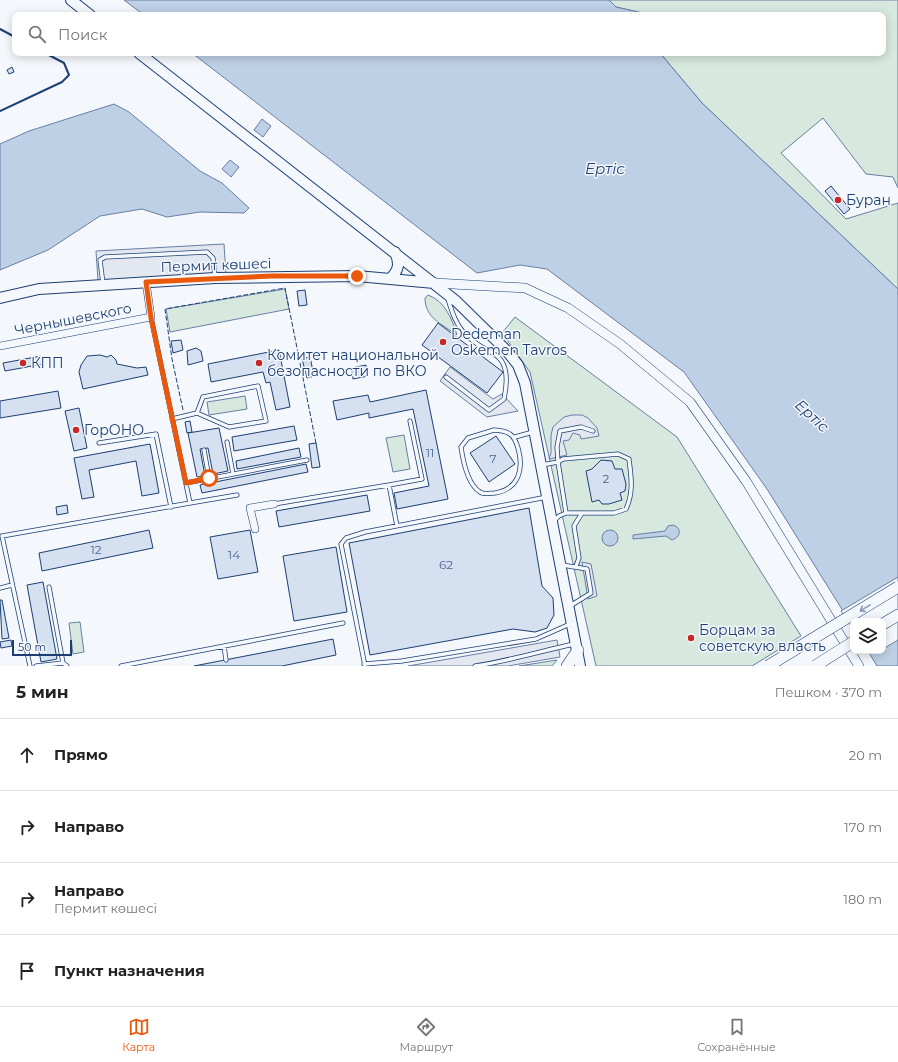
<!DOCTYPE html>
<html lang="ru">
<meta charset="utf-8">
<style>
body{margin:0;font-family:Montserrat,sans-serif;background:#f6f6f6;color:#222}
.controls{position:absolute;right:12px;bottom:12px;display:grid;overflow:hidden;border-radius:8px;box-shadow:0 2px 10px #0003}
.controls button{width:36px;height:36px;display:grid;place-items:center;padding:0;border:0;border-bottom:1px solid #e0e0e0;background:#fff;color:#222;font:20px sans-serif}
.scale{position:absolute;left:12px;bottom:10px;width:60px;box-sizing:border-box;padding-left:4px;border:2px solid #1d3f73;border-top:0;font-size:11px;line-height:14px;white-space:nowrap;color:#1d3f73;-webkit-text-stroke:3px #f4f7fb;paint-order:stroke}
.stop{position:absolute;width:12px;height:12px;margin:-9px;border:3px solid #ea580c;border-radius:50%;background:#fff}
.stop.end{background:#ea580c;border-color:#fff;box-shadow:0 1px 4px #0008}
.list{margin:0;padding:0;list-style:none}
h2{display:flex;justify-content:space-between;align-items:center;height:52px;margin:0;padding:0 16px;font-size:17px}
h2 small{font-size:13px;font-weight:400;color:#767676}
.list li{display:grid;grid-template-columns:26px 1fr auto;gap:12px;align-items:center;box-sizing:border-box;height:72px;padding:0 16px;border-top:1px solid #e0e0e0}
.list b{display:block;font-size:15px;white-space:nowrap}
.list p{margin:0;font-size:13px;white-space:nowrap;color:#767676}
.list em{font-size:13px;font-style:normal;color:#767676}
.icon{flex:none;width:22px;height:22px;fill:none;stroke:currentColor;stroke-width:2;stroke-linecap:round;stroke-linejoin:round}
.map{position:relative;flex:none;width:898px;height:666px;overflow:hidden}
.search{position:absolute;background:#fff;box-shadow:0 2px 10px #0003;left:12px;right:12px;top:12px;height:44px;display:flex;align-items:center;gap:10px;box-sizing:border-box;padding:0 14px;border-radius:8px;color:#767676;font-size:15px}
.sheet{height:340px;background:#fff}
nav{display:flex;justify-content:space-around;align-items:center;box-sizing:border-box;height:56px;border-top:1px solid #e0e0e0;background:#fff;font-size:11px;color:#767676}
nav a{display:grid;justify-items:center;gap:2px}
nav .on{color:#ea580c}
.map>svg:first-child{display:block}
.green{fill:#d7e8df;stroke:#687fa3}
.parking{fill:#e3e8f0;stroke:#687fa3}
.water{fill:#bed0e5;stroke:#687fa3}
.pier{fill:#f4f7fb;stroke:#687fa3}
.building{fill:#d5e0f0;stroke:#1d3f73}
.lines{fill:none;stroke-linecap:round;stroke-linejoin:round}
.service-casing{stroke:#1d3f73;stroke-width:5}
.minor-casing{stroke:#1d3f73;stroke-width:8}
.tertiary-casing{stroke:#1d3f73;stroke-width:10}
.secondary-casing{stroke:#1d3f73;stroke-width:12}
.primary-casing{stroke:#1d3f73;stroke-width:12}
.service{stroke:#f4f7fb;stroke-width:3.5}
.minor{stroke:#f4f7fb;stroke-width:7}
.tertiary{stroke:#f4f7fb;stroke-width:9}
.secondary{stroke:#f4f7fb;stroke-width:10}
.primary{stroke:#f4f7fb;stroke-width:11}
.primary-bridge-casing{stroke:#1d3f73;stroke-width:12;stroke-linecap:butt}
.primary-bridge{stroke:#f4f7fb;stroke-width:11}
.fence{stroke:#1d3f73;stroke-width:1;stroke-dasharray:5 2;stroke-linecap:butt}
.wall{stroke:#1d3f73;stroke-width:2}
.oneway{stroke:#889bb7}
.route{stroke:#ea580c;stroke-width:5}
.poi-dot{fill:#c62828;stroke:#f4f7fb;stroke-width:1.5}
.labels{text-anchor:middle;stroke-width:3;stroke-linejoin:round;paint-order:stroke}
.number-label{font-size:12px;fill:#4b6792}
.poi-label{font-size:14px;fill:#1d3f73;stroke:#f4f7fb;text-anchor:start}
.street-label{font-size:14px;fill:#1d3f73;stroke:#f4f7fb}
.water-label{font-size:15px;font-style:italic;fill:#1d3f73;stroke:#f4f7fb}
</style>
<div class="map">
<svg width="898" height="666" viewBox="0 0 898 666">
<rect width="100%" height="100%" fill="#f4f7fb"/>
<!-- green -->
<path class="green" d="M609,0h289v188l-5,-11 -27,-3 -43,-56 -42,35 65,66 52,-16v86l-196,-186 -42,-50h223v-38h-232l-35,-8z
M285,289l4,20 -119,23 -4,-23z
M428,295c17,6 24,24 29,40 -15,-11 -32,-17 -32,-37z
M515,317l162,120 124,199 -49,30h-156l-66,-294 -28,-39z
M245,396l2,13 -38,6 -2,-13z
M404,435l6,34 -17,3 -7,-34z
M80,622l4,30 -11,2 -4,-31z
M557,660l-5,6h-33z"/>
<!-- parking -->
<path class="parking" d="M224,244l2,31 -128,6 -2,-30z
M450,367l43,32 9,-5 16,17 -31,6 -47,-36z
M572,415h10l6,3 9,10 2,8 -18,3 -1,-4 -7,-2 -4,7 -6,1 4,14 -18,4 2,-6v-18l2,-8 11,-10z
M582,562l9,2 6,32 -9,3z
M557,640l3,17 -52,9h-100z"/>
<!-- water -->
<path class="water" d="M124,0h485l7,7 35,8h-507z
M192,53h468l42,50 196,186v377h-21l-9,-15h15v-30h-30v6l-86,-138 -83,-117 -137,-103 -27,-4 -43,8z
M114,104l15,8 71,59 22,12 27,25 -5,5 -44,-1 -33,5 -25,-8 -42,7 -52,34 -48,20v-126l29,-13z
M262,119l9,7 -8,11 -9,-7z
M230,160l9,7 -8,10 -9,-8z
M673,525c9,3 8,12 -1,15l-6,-4 -33,3v-4l32,-4 3,-5z
M602 538a8 8 0 1 1 16 0a8 8 0 1 1-16 0Z"/>
<!-- pier -->
<path class="pier" d="M898,577v63l-15,9v-28h-30v8l-12,-18z"/>
<!-- building -->
<path class="building" d="M12,67l2,5 -5,2 -2,-4z
M831,186l19,23 -6,5 -19,-23z
M305,290l2,15 -8,1 -2,-15z
M438,323l65,49 -16,21 -65,-48z
M181,340l2,10 -10,3 -2,-12z
M196,348l5,3 2,10 -15,4 -1,-14z
M279,350l11,57 -14,3 -6,-28 -4,1 -3,-11 -52,10 -3,-18z
M100,355l7,2 4,-2 5,5 1,4 20,4 9,-1 2,8 -65,14 -4,-17 2,-7 6,-9z
M41,356l2,8 -38,7 -2,-8z
M310,357l4,19 -7,2 -5,-19z
M366,365l2,11 -15,3 -2,-11z
M426,390l22,109 -51,10 -3,-16 35,-7 -16,-77 -44,9v-5l-32,7 -4,-19 35,-6 2,7z
M58,391l3,17 -61,10v-17z
M79,408l8,40 -13,3 -9,-40z
M190,421l2,11 -5,1 -2,-11z
M294,426l3,14 -63,11 -2,-14z
M219,428l9,43 -15,3 -5,-26 -8,1 5,27 -8,1 -9,-44z
M496,436l19,28 -26,18 -19,-29z
M316,443l4,24 -8,1 -3,-24z
M150,444l9,49 -17,3 -6,-35 -47,9 5,27 -12,2 -8,-41z
M299,448l2,9 -64,12 -1,-8z
M601,460l11,1 3,8h7l4,15 -1,7 -5,2 2,7 -13,4h-7l-3,-4 -7,2 -6,-31 6,-2z
M306,464l2,8 -106,21 -2,-8z
M367,495l3,16 -91,16 -3,-16z
M67,505l1,8 -11,2 -1,-8z
M529,508l13,78 11,12 1,17 -7,13 -12,4 -22,-3 -143,26 -21,-112z
M149,530l4,18 -111,23 -3,-18z
M250,530l8,42 -40,7 -8,-42z
M336,547l11,65 -53,9 -11,-65z
M43,582l14,77 -16,3 -14,-77z
M0,600h2l7,38 -7,1z
M333,639l3,16 -54,11h-88z
M11,640l1,6 -11,2 -1,-6z"/>
<g class="lines">
<!-- service casing -->
<g class="service-casing">
<path id="service" d="M103,284l-3,-24 5,-3 102,-5 6,6 2,19
M446,377l43,33 15,-11c3,-14 6,-36 -10,-45 -11,-7 -18,-9 -28,-19 -10,-10 -14,-23 -18,-36
M172,419l25,-6 6,-16 55,-11 8,35 -37,6 -32,-14
M494,430c15,1 20,4 24,18 6,21 1,41 -23,45 -5,0 -11,2 -15,-1 -13,-8 -17,-31 -19,-45l7,-9z
M515,437l18,-5
M227,442l6,32
M99,443l57,-9 15,73
M204,450l5,28
M618,454l11,5c2,17 5,33 -3,50l-12,4h-48l-8,-51 5,-3z
M542,465l16,-3 -1,-15 3,-16 21,-4 12,4
M186,483l121,-23
M190,503l47,-8
M274,504l115,-19
M554,521l5,-5 7,-3
M397,526l-8,-41 33,-6 -12,-58
M562,565l25,4 4,24 -21,13
M576,566l3,-8 -5,-32 8,-13
M49,587l14,76
M0,588l12,-3
M224,646l2,14
M364,664l38,-3 134,-22 34,-15
M30,666l-28,-130 188,-33 -39,-186
M36,666l27,-3 4,3
M121,666l222,-43
M365,666l-24,-122 5,-6 19,-6 182,-35
M475,666c34,-5 66,-15 99,-22"/>
</g>
<!-- minor casing -->
<g class="minor-casing">
<path id="minor" d="M0,346l151,-29 -5,-35
M255,529l-5,-21 24,-4"/>
</g>
<!-- tertiary casing -->
<g class="tertiary-casing">
<path id="tertiary" d="M435,283l90,5 43,20 52,36 70,58 56,79 113,185"/>
</g>
<!-- secondary casing -->
<g class="secondary-casing">
<path id="secondary" d="M71,0l19,15
M139,53l317,248 50,49 12,15 7,18 55,283
M390,279c9,-9 10,-15 5,-27
M0,298l39,-9 176,-11 142,-2 77,7"/>
</g>
<!-- primary casing -->
<g class="primary-casing">
<path id="primary" d="M883,624l15,-9
M567,666l11,-16"/>
</g>
<!-- service -->
<use href="#service" class="service"/>
<!-- minor -->
<use href="#minor" class="minor"/>
<!-- tertiary -->
<use href="#tertiary" class="tertiary"/>
<!-- secondary -->
<use href="#secondary" class="secondary"/>
<!-- primary -->
<use href="#primary" class="primary"/>
<!-- primary-bridge casing -->
<g class="primary-bridge-casing">
<path id="primary-bridge" d="M768,666l130,-79
M815,666l38,-24"/>
</g>
<!-- primary-bridge -->
<use href="#primary-bridge" class="primary-bridge"/>
<!-- fence -->
<path class="fence" d="M183,410l-11,-51 -7,-50 120,-21 31,155"/>
<!-- wall -->
<path class="wall" d="M0,29l15,8
M0,111l62,-29 7,-7 -5,-12 -19,-10"/>
</g>
<!-- one-way arrows -->
<defs><path id="oneway-shaft" d="M-6 0H5M1.5-3L5.5 0L1.5 3" fill="none" stroke-width="1.6" stroke-linecap="round" stroke-linejoin="round"/></defs>
<use class="oneway" href="#oneway-shaft" transform="translate(865 608) rotate(149)"/>
<g class="lines">
<!-- route -->
<path class="route" d="M209,478l-23,5 -35,-165 -5,-36 126,-6h85"/>
</g>
<!-- markers -->
<g class="poi-dot">
<circle cx="838" cy="200" r="4"/>
<circle cx="443" cy="342" r="4"/>
<circle cx="23" cy="363" r="4"/>
<circle cx="259" cy="363" r="4"/>
<circle cx="76" cy="430" r="4"/>
<circle cx="691" cy="638" r="4"/>
</g>
<g class="labels">
<!-- number labels -->
<g class="number-label">
<text x="430" y="457">11</text>
<text x="493" y="463">7</text>
<text x="606" y="483">2</text>
<text x="96" y="554">12</text>
<text x="234" y="559">14</text>
<text x="446" y="569">62</text>
</g>
<!-- poi labels -->
<g class="poi-label">
<text x="846" y="205">Буран</text>
<text x="451" y="339">Dedeman<tspan x="451" dy="16">Oskemen Tavros</tspan></text>
<text x="267" y="360">Комитет национальной<tspan x="267" dy="16">безопасности по ВКО</tspan></text>
<text x="31" y="368">КПП</text>
<text x="84" y="435">ГорОНО</text>
<text x="699" y="635">Борцам за<tspan x="699" dy="16">советскую власть</tspan></text>
</g>
<!-- street labels -->
<g class="street-label">
<text transform="translate(216 265) rotate(-2)" y="5">Пермит көшесі</text>
<text transform="translate(73 319) rotate(-11)" y="5">Чернышевского</text>
</g>
<!-- water labels -->
<g class="water-label">
<text x="605" y="174">Ертіс</text>
<text transform="translate(812 416) rotate(43)" y="5">Ертіс</text>
</g>
</g>
</svg>
<div class="controls">
<button><svg class="icon" aria-label="layers" viewBox="0 0 24 24"><path d="M12 4l9 5-9 5-9-5zM3 14l9 5 9-5"/></svg></button>
</div>
<div class="scale">50 m</div>
<div class="stop" style="left:209px;top:478px"></div>
<div class="stop end" style="left:357px;top:276px"></div>
<div class="search"><svg class="icon" aria-label="search" viewBox="0 0 24 24"><circle cx="10" cy="10" r="6"/><path d="M15 15l6 6"/></svg>Поиск</div>
</div>
<section class="sheet">
<h2>5 мин<small>Пешком · 370 m</small></h2>
<ul class="list">
<li><svg class="icon" aria-label="ahead" viewBox="0 0 24 24"><path d="M12 20V5M6 11l6-6 6 6"/></svg><div><b>Прямо</b></div><em>20 m</em></li>
<li><svg class="icon" aria-label="right" viewBox="0 0 24 24"><path d="M7 20v-9h11M14 6l5 5-5 5"/></svg><div><b>Направо</b></div><em>170 m</em></li>
<li><svg class="icon" aria-label="right" viewBox="0 0 24 24"><path d="M7 20v-9h11M14 6l5 5-5 5"/></svg><div><b>Направо</b><p>Пермит көшесі</p></div><em>180 m</em></li>
<li><svg class="icon" aria-label="arrive" viewBox="0 0 24 24"><path d="M6 21V4h12l-3 4 3 4H6"/></svg><div><b>Пункт назначения</b></div></li>
</ul>
</section>
<nav>
<a class="on"><svg class="icon" aria-label="map" viewBox="0 0 24 24"><path d="M3 6l6-2 6 2 6-2v14l-6 2-6-2-6 2zM9 4v14M15 6v14"/></svg>Карта</a>
<a><svg class="icon" aria-label="directions" viewBox="0 0 24 24"><path d="M12 3l9 9-9 9-9-9zM9 14v-3h6M13 9l2 2-2 2"/></svg>Маршрут</a>
<a><svg class="icon" aria-label="saved" viewBox="0 0 24 24"><path d="M7 4h10v16l-5-4-5 4z"/></svg>Сохранённые</a>
</nav>
